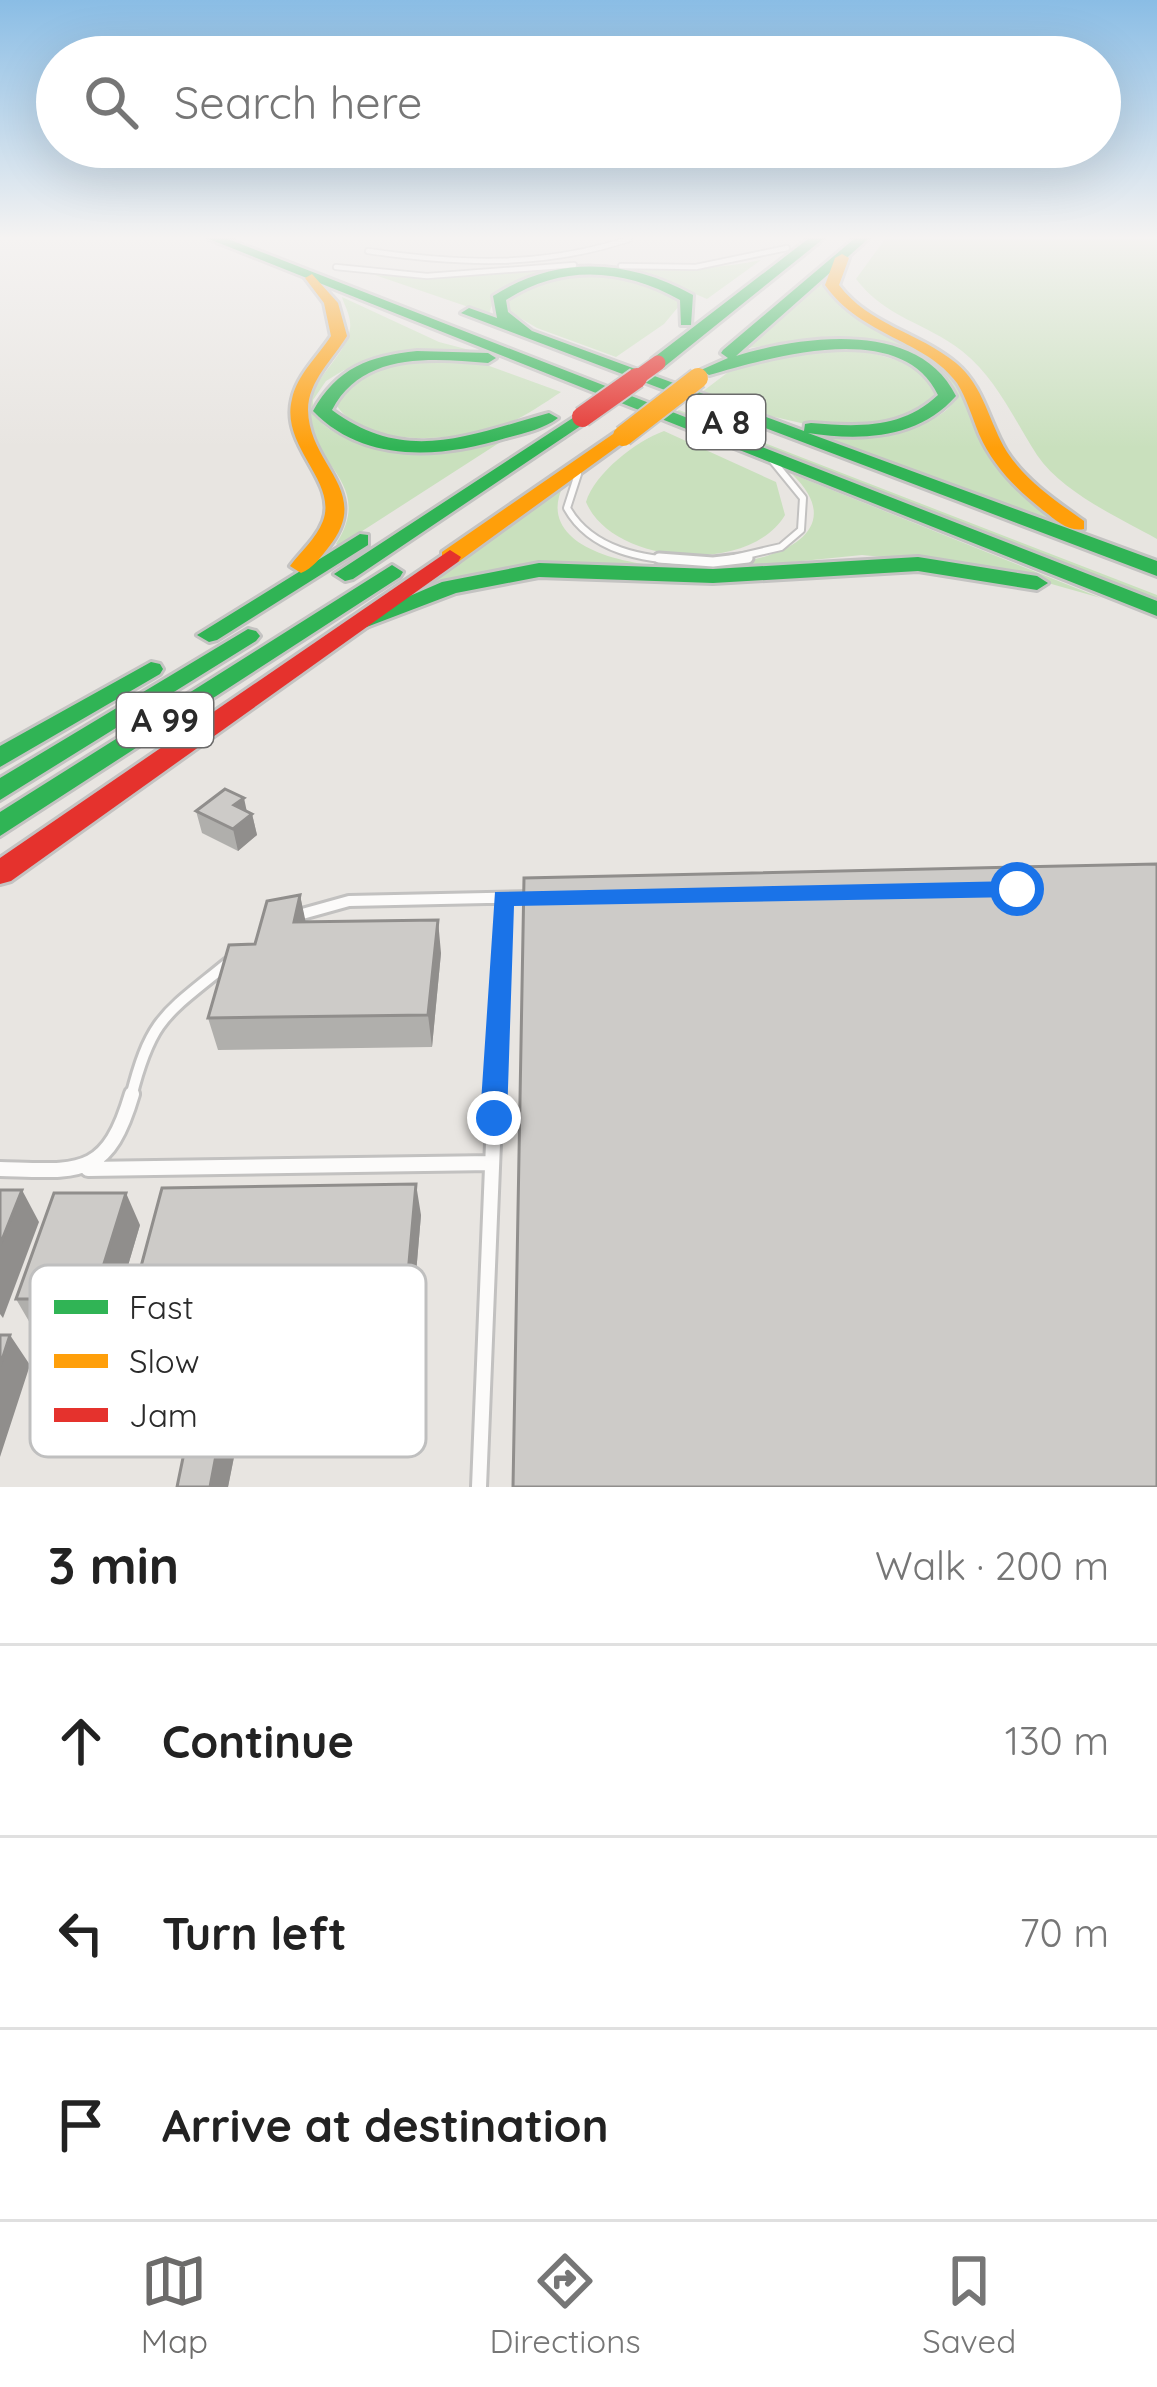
<!DOCTYPE html>
<meta charset="utf-8">
<style>
body{margin:0;font-family:Quicksand,sans-serif;background:#f2f2f2;color:#222}
.stop{position:absolute;width:36px;height:36px;margin:-27px;border:9px solid #1a73e8;border-radius:50%;background:#fff}
.stop.end{background:#1a73e8;border-color:#fff;box-shadow:0 3px 12px #0008}
.list{margin:0;padding:0;list-style:none}
h2{display:flex;justify-content:space-between;align-items:center;height:156px;margin:0;padding:0 48px;font-size:51px}
h2 small{font-size:39px;font-weight:400;color:#767676}
.list li{display:grid;grid-template-columns:78px 1fr auto;gap:36px;align-items:center;box-sizing:border-box;height:192px;padding:0 48px;border-top:3px solid #e0e0e0}
.list b{display:block;font-size:45px;white-space:nowrap}
.list em{font-size:39px;font-style:normal;color:#767676}
.icon{flex:none;width:66px;height:66px;fill:none;stroke:currentColor;stroke-width:2;stroke-linecap:round;stroke-linejoin:round}
.map{position:relative;flex:none;width:1157px;height:1487px;overflow:hidden}
.search{position:absolute;background:#fff;box-shadow:0 12px 48px #0002;left:36px;right:36px;top:36px;height:132px;display:flex;align-items:center;gap:30px;box-sizing:border-box;padding:0 42px;border-radius:66px;color:#767676;font-size:45px}
.sheet{height:732px;background:#fff}
nav{display:flex;justify-content:space-around;align-items:center;box-sizing:border-box;height:168px;border-top:3px solid #e0e0e0;background:#fff;font-size:33px;color:#767676}
nav a{display:grid;justify-items:center;gap:6px}
nav .on{color:#6c6b6a}
.map>svg:first-child{display:block}
.green{fill:#c9e0bd}
.lines{fill:none;stroke-linecap:round;stroke-linejoin:round}
.lane-far4-casing{stroke:#c2c1c0;stroke-width:8}
.lane-far3-casing{stroke:#c2c1c0;stroke-width:10}
.lane-far2-casing{stroke:#c2c1c0;stroke-width:15}
.lane-far1-casing{stroke:#c2c1c0;stroke-width:16}
.lane-casing{stroke:#c2c1c0;stroke-width:20}
.fast-casing{stroke:#c4c3c2;stroke-width:6}
.slow-casing{stroke:#c4c3c2;stroke-width:6}
.jam-casing{stroke:#c4c3c2;stroke-width:6}
.lane-far4{stroke:#fcfbfa;stroke-width:4.5}
.lane-far3{stroke:#fcfbfa;stroke-width:6}
.lane-far2{stroke:#fcfbfa;stroke-width:9}
.lane-far1{stroke:#fcfbfa;stroke-width:10}
.lane{stroke:#fcfbfa;stroke-width:14}
.fast{fill:#30b455;fill-rule:evenodd}
.slow{fill:#ff9f0a;fill-rule:evenodd}
.jam{fill:#e5322d;fill-rule:evenodd}
.slow-bridge-casing{stroke:#c4c3c2;stroke-width:24;stroke-linecap:butt}
.jam-bridge-far1-casing{stroke:#c4c3c2;stroke-width:18;stroke-linecap:butt}
.jam-bridge-casing{stroke:#c4c3c2;stroke-width:24;stroke-linecap:butt}
.slow-bridge{stroke:#ff9f0a;stroke-width:20}
.jam-bridge-far1{stroke:#e5322d;stroke-width:15}
.jam-bridge{stroke:#e5322d;stroke-width:20}
.wall{fill:#b0afac}
.shaded-wall{fill:#908e8c}
.building{fill:#cdcbc8;stroke:#908e8c;stroke-width:3}
.route{fill:#1a73e8}
.labels{text-anchor:middle;stroke-width:9;stroke-linejoin:round;paint-order:stroke}
.shield{fill:#fff;stroke:#6a6a6a;stroke-width:3}
.shield-label{font-size:33px;font-weight:bold;fill:#2a2a2a}
.key{fill:#fff;stroke:#bfbfbf;stroke-width:3}
.key-label{font-size:33px;fill:#2a2a2a}
</style>
<div class="map">
<svg width="1157" height="1487" viewBox="0 0 1157 1487">
<rect width="100%" height="100%" fill="#e8e5e1"/>
<!-- green -->
<path class="green" d="M885,239h272v300c-39,-22 -94,-46 -120,-84 -24,-37 -40,-76 -75,-104 -37,-29 -75,-32 -106,-72z
M761,260l-54,39 -60,-26 -113,1 -37,16 -8,24 -114,-39c60,6 115,-2 174,-6 72,-4 141,6 212,-9z
M578,274l50,2 49,18 2,12 -15,18 -48,33 -79,-29 -27,-16 -3,-9c13,-25 46,-25 71,-29z
M825,281l6,16 114,72 122,159 -262,-96c39,-2 131,6 150,-33l-27,-36 -120,-24 -66,10z
M342,297l97,45 46,12 -141,16 -18,11 -13,19c0,63 148,42 189,41l-163,105 -3,-2c39,-61 -24,-77 -27,-130 -2,-34 36,-55 41,-85 2,-13 -7,-26 -8,-32z
M855,348l58,17 26,30 -37,28 -88,3 -48,-11 -64,-23 46,-35z
M473,360l88,32c-21,14 -41,28 -65,36 -43,13 -131,20 -159,-22l3,-20c44,-25 83,-25 133,-26z
M679,410l478,185v6l-483,-188z
M664,431l112,51 9,33c-35,60 -172,51 -199,-13 9,-29 50,-61 78,-71z
M792,474l309,124 -106,-30 -133,-13 -149,15 -160,-7 -63,7 -77,21 151,-107c-62,119 347,105 228,-10z"/>
<g class="lines">
<!-- lane-far4 casing -->
<g class="lane-far4-casing">
<path id="lane-far4" d="M368,251c89,13 174,17 261,-12
M621,266l75,1 91,-19
M336,267l91,9 147,-11"/>
</g>
<!-- lane-far3 casing -->
<g class="lane-far3-casing">
<path id="lane-far3" d="M578,474l-11,34c24,43 77,52 123,53
M721,561l60,-14 20,-17 2,-32 -31,-38"/>
</g>
<!-- lane-far2 casing -->
<g class="lane-far2-casing">
<path id="lane-far2" d="M659,558l54,4 35,-4"/>
</g>
<!-- lane-far1 casing -->
<g class="lane-far1-casing">
<path id="lane-far1" d="M295,916l54,-15 185,-4
M131,1097c20,-80 35,-83 97,-134
M495,1097l8,-199"/>
</g>
<!-- lane casing -->
<g class="lane-casing">
<path id="lane" d="M0,1169c79,2 107,10 132,-75
M88,1169l404,-6
M479,1487l16,-393"/>
</g>
<!-- fast casing -->
<g class="fast-casing">
<path id="fast" d="M209,239h19l929,362v15z
M808,239h15l-159,128h-12v-8z
M854,239h14l-132,117c66,-20 182,-37 220,40 -38,43 -95,45 -148,37l349,128v15l-696,-263 8,-5 28,10 -4,-22c64,-41 135,-37 200,-1l-2,30h-10l-1,-25c-56,-32 -119,-36 -174,0l2,12 24,19 272,100 1,-7 6,-1c47,4 91,6 127,-28 -37,-78 -169,-37 -229,-20l-8,-5 27,-12 -7,-5 2,-3z
M417,351l71,2 8,5 -8,5c-57,-5 -126,-11 -156,47 74,55 137,25 217,3l9,5c-14,11 -34,15 -52,20 -64,20 -142,26 -193,-27 24,-43 56,-55 104,-60z
M582,412l6,1v8l-235,158 -8,2 -11,-7z
M360,534l8,1v10l-151,95 -8,2 -12,-7z
M918,557l119,19 11,7 -11,7 -119,-19 -205,12 -174,-6 -83,16 -92,35 -12,-7 90,-39 97,-19 174,6z
M392,565l11,7 -3,5 -400,259v-24z
M248,629l8,2 4,5 -4,5 -256,159v-22z
M151,662l9,2 3,5 -3,5 -160,93v-21z"/>
</g>
<!-- slow casing -->
<g class="slow-casing">
<path id="slow" d="M842,254l7,4 -10,27c30,40 79,47 117,78 28,23 33,60 51,89 19,29 49,49 77,69v8c-16,3 -27,-8 -40,-18 -27,-21 -51,-45 -65,-77 -7,-17 -12,-35 -22,-51 -31,-43 -95,-46 -132,-98l10,-27z
M312,274l26,29 9,33c-14,23 -39,45 -39,74 1,57 66,81 20,138 -8,10 -15,20 -27,25l-11,-7c11,-15 26,-27 33,-45 15,-40 -43,-74 -31,-122 5,-24 26,-43 39,-63l-7,-33 -19,-25z
M616,432l16,4 -174,126h-16v-10z"/>
</g>
<!-- jam casing -->
<g class="jam-casing">
<path id="jam" d="M450,550l11,7 -3,5 -447,319 -11,3v-26z"/>
</g>
<!-- lane-far4 -->
<use href="#lane-far4" class="lane-far4"/>
<!-- lane-far3 -->
<use href="#lane-far3" class="lane-far3"/>
<!-- lane-far2 -->
<use href="#lane-far2" class="lane-far2"/>
<!-- lane-far1 -->
<use href="#lane-far1" class="lane-far1"/>
<!-- lane -->
<use href="#lane" class="lane"/>
<!-- fast -->
<use href="#fast" class="fast"/>
<!-- slow -->
<use href="#slow" class="slow"/>
<!-- jam -->
<use href="#jam" class="jam"/>
<!-- slow-bridge casing -->
<g class="slow-bridge-casing">
<path id="slow-bridge" d="M623,436l75,-58"/>
</g>
<!-- jam-bridge-far1 casing -->
<g class="jam-bridge-far1-casing">
<path id="jam-bridge-far1" d="M633,381l25,-18"/>
</g>
<!-- jam-bridge casing -->
<g class="jam-bridge-casing">
<path id="jam-bridge" d="M582,417l55,-39"/>
</g>
<!-- slow-bridge -->
<use href="#slow-bridge" class="slow-bridge"/>
<!-- jam-bridge-far1 -->
<use href="#jam-bridge-far1" class="jam-bridge-far1"/>
<!-- jam-bridge -->
<use href="#jam-bridge" class="jam-bridge"/>
</g>
<!-- wall -->
<path class="wall" d="M196,811l51,1 5,2 5,21 -19,16 -36,-18z
M300,895l5,27 136,31 -9,94 -214,3 -10,-32 47,-74z
M421,1215l-19,223 -165,4 -9,45h-51l9,-44 -68,2 -17,-29z
M140,1225l-31,105h-75l-18,-31z"/>
<!-- shaded-wall -->
<path class="shaded-wall" d="M244,798l4,19 4,-3 5,21 -19,16 -5,-22 1,-24z
M300,895l7,33 -13,-6z
M438,920l3,33 -9,94 -4,-32z
M416,1184l5,31 -19,223 -6,-29z
M22,1190l17,32 -36,96 -3,-4v-69z
M126,1193l14,32 -31,105 -16,-31z
M10,1335l20,30 -30,92v-91z
M224,1413l13,29 -9,45h-18z"/>
<!-- building -->
<path class="building" d="M225,789l19,9 -10,7 18,9 -19,15 -37,-18z
M1157,864v623h-644l11,-609z
M300,895l-6,27 144,-2 -10,95 -220,3 21,-73 26,-1 12,-43z
M416,1184l-20,225 -172,4 -14,74h-33l15,-73 -91,2 61,-228z
M0,1190h22l-22,55z
M54,1193h72l-33,106h-77z
M0,1335h10l-10,31z"/>
<!-- sky -->
<linearGradient id="sky" x2="0" y2="1"><stop stop-color="#8abde5"/><stop offset="0.53" stop-color="#f5f3f2"/><stop offset="1" stop-color="#f5f3f2" stop-opacity="0"/></linearGradient>
<rect width="1157" height="448" fill="url(#sky)"/>
<!-- route -->
<path class="route" d="M1017,881l11,8 -11,8 -503,9 -7,212 -4,9h-19l-4,-9 15,-226z"/>
<g class="labels">
<!-- shield labels -->
<g class="shield">
<rect x="687" y="395" width="78" height="54" rx="9"/>
<rect x="117" y="693" width="96" height="54" rx="9"/>
</g>
<g class="shield-label">
<text x="726" y="434">A 8</text>
<text x="165" y="732">A 99</text>
</g>
</g>
<!-- legend -->
<rect x="30" y="1265" width="396" height="192" rx="18" class="key"/>
<rect x="54" y="1300" width="54" height="14" fill="#30b455"/>
<rect x="54" y="1354" width="54" height="14" fill="#ff9f0a"/>
<rect x="54" y="1408" width="54" height="14" fill="#e5322d"/>
<g class="key-label">
<text x="129" y="1319">Fast</text>
<text x="129" y="1373">Slow</text>
<text x="129" y="1427">Jam</text>
</g>
</svg>
<div class="stop" style="left:1017px;top:889px"></div>
<div class="stop end" style="left:494px;top:1118px"></div>
<div class="search"><svg class="icon" aria-label="search" viewBox="0 0 24 24"><circle cx="10" cy="10" r="6"/><path d="M15 15l6 6"/></svg>Search here</div>
</div>
<section class="sheet">
<h2>3 min<small>Walk · 200 m</small></h2>
<ul class="list">
<li><svg class="icon" aria-label="ahead" viewBox="0 0 24 24"><path d="M12 20V5M6 11l6-6 6 6"/></svg><div><b>Continue</b></div><em>130 m</em></li>
<li><svg class="icon" aria-label="left" viewBox="0 0 24 24"><path d="M17 20v-9H6M10 6l-5 5 5 5"/></svg><div><b>Turn left</b></div><em>70 m</em></li>
<li><svg class="icon" aria-label="arrive" viewBox="0 0 24 24"><path d="M6 21V4h12l-3 4 3 4H6"/></svg><div><b>Arrive at destination</b></div></li>
</ul>
</section>
<nav>
<a class="on"><svg class="icon" aria-label="map" viewBox="0 0 24 24"><path d="M3 6l6-2 6 2 6-2v14l-6 2-6-2-6 2zM9 4v14M15 6v14"/></svg>Map</a>
<a><svg class="icon" aria-label="directions" viewBox="0 0 24 24"><path d="M12 3l9 9-9 9-9-9zM9 14v-3h6M13 9l2 2-2 2"/></svg>Directions</a>
<a><svg class="icon" aria-label="saved" viewBox="0 0 24 24"><path d="M7 4h10v16l-5-4-5 4z"/></svg>Saved</a>
</nav>
